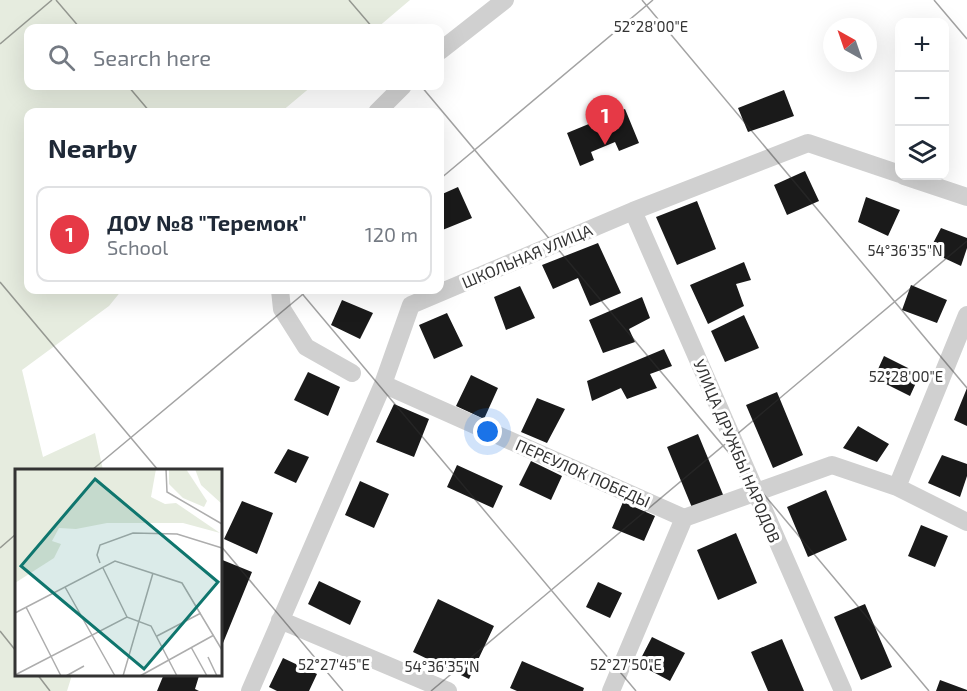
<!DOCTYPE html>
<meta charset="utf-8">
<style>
body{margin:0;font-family:"Exo 2",sans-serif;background:#f2f2f3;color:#1f2937}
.controls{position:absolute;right:18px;top:18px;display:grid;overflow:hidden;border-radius:12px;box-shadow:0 6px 24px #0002}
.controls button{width:54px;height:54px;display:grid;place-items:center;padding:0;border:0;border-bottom:2px solid #e0e1e3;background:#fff;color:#1f2937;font:30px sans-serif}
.compass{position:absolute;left:823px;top:18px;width:54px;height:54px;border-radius:50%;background:#fff;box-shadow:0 6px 24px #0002;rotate:320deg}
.you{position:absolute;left:488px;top:432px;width:21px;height:21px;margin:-15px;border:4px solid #fff;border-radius:50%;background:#1a73e8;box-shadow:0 0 0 9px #1a73e833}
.badge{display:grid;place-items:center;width:39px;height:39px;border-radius:50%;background:#e63946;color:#fff;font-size:20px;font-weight:700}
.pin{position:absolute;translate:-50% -50px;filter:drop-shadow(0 2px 3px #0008)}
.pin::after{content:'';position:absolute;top:32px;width:21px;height:18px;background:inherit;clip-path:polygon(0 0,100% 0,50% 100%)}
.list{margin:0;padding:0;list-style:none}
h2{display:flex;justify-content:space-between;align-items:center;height:78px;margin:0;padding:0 24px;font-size:26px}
h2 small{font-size:20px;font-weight:400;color:#747a83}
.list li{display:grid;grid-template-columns:39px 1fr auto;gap:18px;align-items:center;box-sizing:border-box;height:96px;margin:0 12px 12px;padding:0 12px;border:2px solid #e0e1e3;border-radius:12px}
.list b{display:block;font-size:22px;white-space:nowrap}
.list p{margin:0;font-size:20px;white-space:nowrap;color:#747a83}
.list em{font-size:20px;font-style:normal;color:#747a83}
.icon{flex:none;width:33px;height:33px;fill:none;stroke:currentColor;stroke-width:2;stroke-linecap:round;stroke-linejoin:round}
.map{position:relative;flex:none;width:967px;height:691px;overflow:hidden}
.search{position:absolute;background:#fff;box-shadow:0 6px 24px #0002;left:24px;top:24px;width:420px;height:66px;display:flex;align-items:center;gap:15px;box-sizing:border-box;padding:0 21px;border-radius:12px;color:#747a83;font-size:22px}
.panel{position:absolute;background:#fff;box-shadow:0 6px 24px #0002;left:24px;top:108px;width:420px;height:186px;border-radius:12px}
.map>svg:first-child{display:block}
.green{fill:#e6ecdf}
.building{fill:#1a1a1a}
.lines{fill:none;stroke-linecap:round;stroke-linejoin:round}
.minor{stroke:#d0d0d0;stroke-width:18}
.ticks{fill:none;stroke:#333;stroke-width:1.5;stroke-opacity:0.45}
.labels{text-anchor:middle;stroke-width:6;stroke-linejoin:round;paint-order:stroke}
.street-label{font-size:16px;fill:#333;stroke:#fff}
.inset-road{fill:none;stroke:#adadad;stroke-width:1.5}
.view{fill:#0f766e;fill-opacity:0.15;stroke:#0f766e;stroke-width:3}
.inset-edge{fill:none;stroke:#333;stroke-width:3}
.ticks-label{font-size:15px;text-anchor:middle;fill:#333;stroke:#fff;stroke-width:6;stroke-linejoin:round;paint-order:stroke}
</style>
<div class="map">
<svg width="967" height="691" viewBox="0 0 967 691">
<rect width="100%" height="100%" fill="#fff"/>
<!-- green -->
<path class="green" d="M0,0h410l-33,28h-349v58h284l-31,26h-253v178h94l-13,16 -87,64 21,87 52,-24 8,37h-87v204l56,1 -5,16h-67z"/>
<!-- building -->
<path class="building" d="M784,90l10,26 -46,16 -10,-24z
M625,109l14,34 -20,8 -4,-9 -24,10 3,8 -14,6 -13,-33z
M805,171l14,30 -32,14 -13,-30z
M458,187l14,31 -32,13v-36z
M866,197l34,13 -12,26 -30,-14z
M697,201l19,48 -39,16 -21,-48z
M941,228l26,10v10l-6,18 -32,-15z
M598,243l23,50 -31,13 -12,-28 -25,11 -11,-24z
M744,262l7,18 -15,4 8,22 -36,18 -18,-39z
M911,285l36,15 -10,23 -35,-13z
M520,286l15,32 -29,12 -12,-33z
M642,297l8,21 -21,11 6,13 -32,11 -14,-33z
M342,300l31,13 -13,26 -29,-14z
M447,313l16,33 -29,13 -15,-34z
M744,315l15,33 -34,14 -14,-31z
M664,349l8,17 -22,8 7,14 -30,11 -6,-11 -29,13 -5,-20z
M884,356l36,18 -10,22 -36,-18z
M308,372l32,15 -12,29 -34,-16z
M471,375l27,13 -14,31 -28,-13z
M967,388v38l-13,-6z
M777,392l26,63 -30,13 -27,-63z
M537,398l28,11 -18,34 -26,-11z
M394,404l35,15 -15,38 -38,-15z
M858,426l31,18 -12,18 -34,-14z
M698,434l26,63 -31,13 -26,-63z
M288,449l21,8 -13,26 -22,-10z
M942,455l25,9v12l-7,21 -32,-14z
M531,461l31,15 -11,24 -32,-15z
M457,465l46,21 -10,22 -46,-21z
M360,481l29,13 -15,34 -29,-13z
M826,490l21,50 -39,17 -21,-50z
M242,501l31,12 -16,41 -33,-15z
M623,502l32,14 -11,25 -32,-13z
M921,525l27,11 -13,31 -27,-11z
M736,533l21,50 -39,17 -21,-50z
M220,559l32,13 -31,76h-1z
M319,581l42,20 -11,24 -42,-21z
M598,582l24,11 -12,25 -24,-11z
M438,599l56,27 -25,53 -56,-27z
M865,604l27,63 -31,13 -27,-63z
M652,637l33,16 -15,28 -32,-17z
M782,639l22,52h-36l-17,-39z
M283,658l34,16 -8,17h-32l-8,-4z
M522,661l62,27 -1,3h-66l-7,-3z
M164,674l35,2 -4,13 4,2h-42z
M940,680l27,10v1h-31z"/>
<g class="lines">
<!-- minor -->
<path class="minor" d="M440,51l65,-51
M377,112l26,-26
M904,176l63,21
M633,211l210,480
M280,290l2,19 24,38 46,26
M383,384l301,134
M897,487l70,-172
M280,620l168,71
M250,691l133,-307 28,-79 222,-94 175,-68 92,31
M611,691l73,-173 148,-53 65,22 70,35"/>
</g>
<!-- ticks -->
<path class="ticks" d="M56,0l24,28M349,0l24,28M642,0l325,388M934,0l33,39M0,44l52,-44M128,86l22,26M421,86l508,605M440,179l213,-179M0,282l158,188M299,290l337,401M92,470l216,-180M220,545l123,146M0,548l16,-14M0,631l16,20M37,674l13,17M431,691l536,-450"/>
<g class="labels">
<!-- street labels -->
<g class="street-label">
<text transform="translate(527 256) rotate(-23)" y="6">ШКОЛЬНАЯ УЛИЦА</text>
<text transform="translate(737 451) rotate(67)" y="6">УЛИЦА ДРУЖБЫ НАРОДОВ</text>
<text transform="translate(583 473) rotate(24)" y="6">ПЕРЕУЛОК ПОБЕДЫ</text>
</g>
</g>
<!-- overview -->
<g transform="translate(15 469)">
<rect width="207" height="207" fill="#fff"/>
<path d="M0,0h141l-5,28 14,7 11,-1 44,30 -37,-10h-76l-31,6 -17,-1 -7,13 9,3 -7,14 -39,25zM154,0h17l21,32 -3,6 -21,-9 -14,-14zM180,0h27v35l-21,-19z" fill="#e6ecdf"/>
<path class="inset-road" d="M151,0l1,23 55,32M85,94l-3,-8 3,-10 33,-12 44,1 45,14M88,99l24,49M50,118l50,89M11,138l35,69M0,144l100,-52 67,22 40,67M142,167l44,-23M176,178l16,29M193,188l9,19M0,206l112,-58 24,9 26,50M51,207l18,-10M108,207l30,-103M125,207l74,-41"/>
<path class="view" d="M80,10l123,103 -74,87 -123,-103z"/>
<rect width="207" height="207" class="inset-edge"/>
</g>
<g class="ticks-label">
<text x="651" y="32">52°28'00"E</text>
<text x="905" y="256">54°36'35"N</text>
<text x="906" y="382">52°28'00"E</text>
<text x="334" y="670">52°27'45"E</text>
<text x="626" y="670">52°27'50"E</text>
<text x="442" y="672">54°36'35"N</text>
</g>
</svg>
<div class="controls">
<button>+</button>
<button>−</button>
<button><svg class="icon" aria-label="layers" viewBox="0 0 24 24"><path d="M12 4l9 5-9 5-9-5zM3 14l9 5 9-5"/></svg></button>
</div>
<svg class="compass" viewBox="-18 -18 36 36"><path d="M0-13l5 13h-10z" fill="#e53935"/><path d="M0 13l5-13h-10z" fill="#747a83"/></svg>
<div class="you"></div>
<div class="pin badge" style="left:605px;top:145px">1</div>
<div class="search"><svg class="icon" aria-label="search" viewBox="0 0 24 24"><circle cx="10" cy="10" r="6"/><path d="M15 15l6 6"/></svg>Search here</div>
<section class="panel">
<h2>Nearby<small></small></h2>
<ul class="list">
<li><span class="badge">1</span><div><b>ДОУ №8 &quot;Теремок&quot;</b><p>School</p></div><em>120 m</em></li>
</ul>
</section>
</div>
